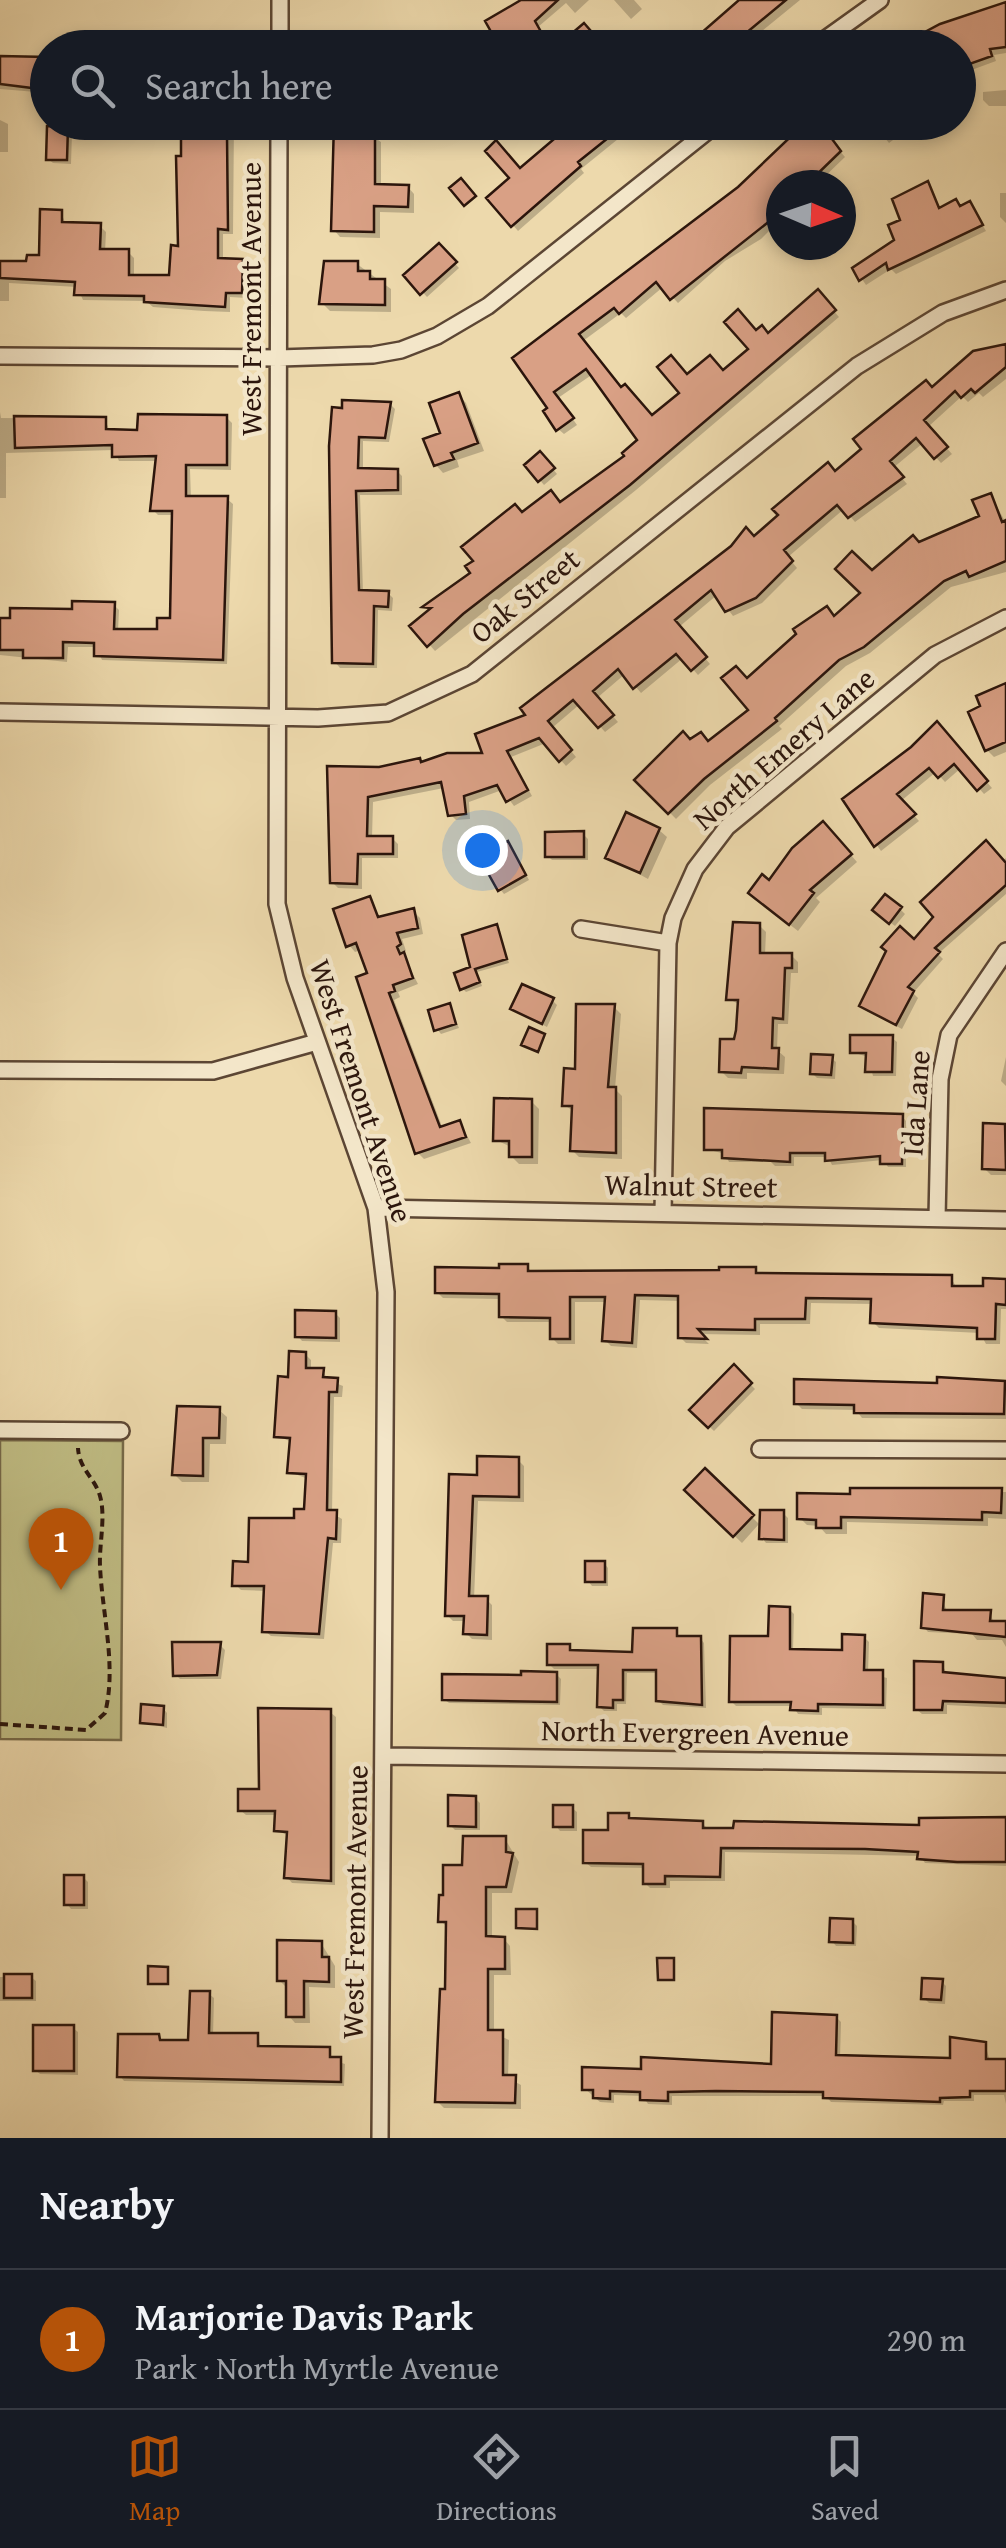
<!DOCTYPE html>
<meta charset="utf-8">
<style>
body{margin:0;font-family:"Gentium Book Plus",serif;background:#242831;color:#f1f3f6}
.compass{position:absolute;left:766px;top:170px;width:90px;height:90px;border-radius:50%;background:#171b24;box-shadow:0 5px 15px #0003;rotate:92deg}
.you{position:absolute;left:482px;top:850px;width:35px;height:35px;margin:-25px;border:8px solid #fff;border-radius:50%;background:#1a73e8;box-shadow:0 0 0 15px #1a73e833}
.badge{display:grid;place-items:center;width:65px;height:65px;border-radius:50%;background:#b45309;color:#fff;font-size:32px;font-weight:700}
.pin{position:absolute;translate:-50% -82px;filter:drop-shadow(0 2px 5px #0008)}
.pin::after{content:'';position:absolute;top:52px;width:35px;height:30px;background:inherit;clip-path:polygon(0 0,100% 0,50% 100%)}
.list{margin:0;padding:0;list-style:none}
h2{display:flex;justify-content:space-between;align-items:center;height:130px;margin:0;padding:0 40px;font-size:42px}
h2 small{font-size:32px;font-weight:400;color:#9ea1a6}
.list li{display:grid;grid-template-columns:65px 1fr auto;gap:30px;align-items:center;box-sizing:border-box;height:140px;padding:0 40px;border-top:2px solid #363941}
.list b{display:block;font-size:38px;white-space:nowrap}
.list p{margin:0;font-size:32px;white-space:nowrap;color:#9ea1a6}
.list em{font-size:32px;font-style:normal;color:#9ea1a6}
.icon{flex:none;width:55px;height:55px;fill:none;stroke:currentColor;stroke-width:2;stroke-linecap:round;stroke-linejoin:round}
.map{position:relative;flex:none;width:1006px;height:2138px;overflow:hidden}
.search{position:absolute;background:#171b24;box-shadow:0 5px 15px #0003;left:30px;right:30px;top:30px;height:110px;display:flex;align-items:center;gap:25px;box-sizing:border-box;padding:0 35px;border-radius:55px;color:#9ea1a6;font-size:38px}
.sheet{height:270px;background:#171b24}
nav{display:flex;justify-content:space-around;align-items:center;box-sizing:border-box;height:140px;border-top:2px solid #363941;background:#171b24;font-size:28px;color:#9ea1a6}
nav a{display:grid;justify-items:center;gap:5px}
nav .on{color:#b45309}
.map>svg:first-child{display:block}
.park{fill:#c0bd84;stroke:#766948;stroke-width:2.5}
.shadow{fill:#0003}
.building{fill:#d9a085;stroke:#2b150c;stroke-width:2.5}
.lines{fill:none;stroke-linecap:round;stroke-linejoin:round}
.street-casing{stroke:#5c4634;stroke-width:20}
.path{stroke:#2b150c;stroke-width:4;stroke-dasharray:8 5;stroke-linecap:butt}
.street{stroke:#f3e6c9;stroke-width:15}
.labels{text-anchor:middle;stroke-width:9;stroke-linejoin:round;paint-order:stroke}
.street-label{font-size:30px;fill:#2b150c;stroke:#f3e6c9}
</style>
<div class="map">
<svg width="1006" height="2138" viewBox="0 0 1006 2138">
<rect width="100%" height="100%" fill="#edd9ac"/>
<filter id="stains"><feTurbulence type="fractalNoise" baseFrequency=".002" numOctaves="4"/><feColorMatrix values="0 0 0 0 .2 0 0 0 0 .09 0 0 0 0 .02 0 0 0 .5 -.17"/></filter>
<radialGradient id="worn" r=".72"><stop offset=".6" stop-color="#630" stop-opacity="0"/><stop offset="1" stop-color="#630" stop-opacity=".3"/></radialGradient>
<!-- park -->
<path class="park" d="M0,1440l123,1 -2,299 -121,-1z"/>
<!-- shadow -->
<path class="shadow" d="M526,0h63l-14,13 -9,-10 -28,24 5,9 -14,8 -6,-6 -18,10 -17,-26z
M614,0h20l8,9 -11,10z
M743,0h57l-59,48h-78l15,-13 11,11z
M1006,5v48l-12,2 2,6 -38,14v-27z
M48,60v33l-48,-4v-28z
M1006,90v16h-17l-6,-6v-8z
M0,120l8,4v28h-8z
M172,122h62l-1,112h-10v27h19l6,6 -1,31 -17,-1v15l-26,-1 -51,-4 -7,-6 -63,-1 -6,-13 -68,-4v18h-9v-41l29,3 13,-5 19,-46 5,13 34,1 6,6 -1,20h23l6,6v19l37,1 10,-29 3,-119z
M336,122h36v14l9,6v45h27l6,7v19l-34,-1v26l-40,-1 -6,-7z
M443,122h21l1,4 -16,5z
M567,122h72l-58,47 3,4 -66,58 -28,-33 81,-70z
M808,122h47l-23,20 13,15 -29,28h-35v34l-20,20 -36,22 -47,42 -15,-16 -37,31 -5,-5 -38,28 38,49 32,28 30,-25 4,-16 36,-4 28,-24 5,-16 12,2 50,-42 21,24 -203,173 -201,161 -22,-25 17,-14 -4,-4 47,-34 49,-59 38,-11 68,-47 12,-17 -47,-66 -35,24 19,27 -13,9 -6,-5 -8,-20 9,-87 27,-21 4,4 149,-117z
M872,122h21l8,12 -12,9z
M67,129l5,5 -1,30 -18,-1 -5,-4z
M928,184l13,25 29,-5 16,27 -90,43 -5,-5 -25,16 -11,-16 42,-28z
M1000,193h6v30l-6,-6z
M439,246l20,22 -32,29 -20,-22z
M357,264l34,25v23l-61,-1 -8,-8z
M1006,346v33l-23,18 -4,-4 -11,9 -6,-6 -34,31 24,27 -11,9 -18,-20 -30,25 14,16 -52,38 -11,-13 -56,48 9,11 -35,35 -29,13 -16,-21 -38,32 31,37 -12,11 -15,-17 -42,35 -16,-19 -28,24 21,24 -13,10 -25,-28 -28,24 24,29 -10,9 -20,-23 -35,14 21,39 -18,10 -12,-16 -33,12 1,17 -14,1 -6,-6 -6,-26 -71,14 -1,36h20l6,6v14h-36v31l-24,-1 -6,-6 47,-113 107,-14 68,-67 122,-101 56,-39 23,-9 177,-149z
M459,395l7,8 18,48 -27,9 2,7 -16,6 -7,-8z
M390,404l5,5 -6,33 -26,-1v30h34l5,5v19h-42l3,97 25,1 5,5 -1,13 -14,-1 -1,58h-37l-5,-6 10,-252z
M0,412l1,6 104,1 5,13h30l86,-15 6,6 -1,47 -41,-1 1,30h36l6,5 -6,160 -125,-4 -6,-13h-28l-1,15 -67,-7v-34l114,-16 5,5 -1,21h42l12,-10 3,-106h-17l-5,-5 5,-49h-39l-5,-11 -108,3v45h-6z
M540,454l17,20 -13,11 -17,-20z
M991,496l15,27v49l-55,15 -81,66 -24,13 -67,60 3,3 -72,56 -34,34 -38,-39 52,-38 19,2 42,-34 -4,-29 88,-63 28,-24 9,-20 47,-29 63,-27z
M1006,685v67l-12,5 -7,-7 -4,-43z
M942,730l50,58 -8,6 -23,-26 -16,14 -9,-10 -35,29 18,20 -38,30 -36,-51z
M659,830l8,7 -19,42 -40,-22z
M831,832l26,30 -41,36 4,4 -22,29 -40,-31 11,-17z
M583,834l5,5v21h-36l-4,-4z
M512,849l17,31 -25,14 -4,-5z
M1006,858v36l-68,60 5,5 -30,34 5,5 -16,31 -35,-18 -5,-5 53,-63z
M369,899l12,20 32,-8 7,7 3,16 -21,5 4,12 -4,2 16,31 -20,8 2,5 -6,3 49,129 17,-6 11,20 -47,16 -6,-6 -48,-179 -9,-24 -6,2 -6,-7z
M900,909l5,5 -10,12 -15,-11z
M759,925l7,7 -1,23h26l7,7v11h-7l-3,51h-10l-1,26 8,7 -1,17 -37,-1v6l-19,-1 -6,-6 13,-30 5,-37 -11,-6z
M496,927l13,36 -32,9 5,14 -16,6 -4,-4z
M552,1000l5,5 -10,22 -34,-18z
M449,1006l10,22 -18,6 -4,-5z
M614,1007l7,7 -6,75 7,7v63l-43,-2 -7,-7 3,-38 -11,-7 13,-34z
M892,1038l5,4 -1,34h-23l-5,-19 -16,-5z
M1006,1057v29l-5,-5z
M831,1058l5,4 -1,17 -18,-1 -5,-5z
M531,1101l8,8 -1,55h-19l-8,-8v-9l-15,-7z
M902,1116l4,5v46h-18l-5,-7 -51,5 -4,-8h-34v9h-19l-4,-4h-42l-4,-8 -19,-5z
M1004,1126l2,49h-15l-7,-7z
M527,1267l6,6 222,-3 5,5 191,3 6,10 29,1 20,-8v28h-5l-1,35h-14l-6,-11 -101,-5 -6,-6v-18l-62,-1 -1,21h-50v11l-61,-1 10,10 -23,-1 -6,-6 1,-36 -41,-1 -3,48 -26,-2 -6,-6 2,-38h-32v42h-17l-6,-6v-16h-45l-6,-6v-17l-58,-1 -6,-6 1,-23z
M335,1313l5,5v24l-38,-1 -4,-5z
M305,1354l6,6v10l12,1 5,9 15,6 -1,11h-8l-2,116 10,6 -1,24h-8l-9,96 -53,-3 -6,-5 1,-40 -25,-1 -6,-6 72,-72 1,-33 -18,-7 2,-30 -15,-6 13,-56z
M734,1368l21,21 -41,42 -22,-21z
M797,1381l209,3v35l-144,-1 -6,-8 -54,-1 -6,-6z
M219,1410l8,7 -1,27h-16l-1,38h-27l-8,-8 1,-47z
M518,1460l6,6v36l-46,-1 -4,98h12l6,6v35l-20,-1 -6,-6v-12h-13l-6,-6 4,-138h28z
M705,1471l54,53 -17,19 -55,-53z
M852,1490l154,2v27l-18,-1v8l-141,-4v12h-21l-7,-8 -12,-1 -7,-7 52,-21z
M783,1513l5,5v25h-22l-4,-5z
M604,1563l4,5v18h-16l-4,-5z
M942,1597l5,15 43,1 4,10h12v24l-4,-7h-25l-5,-6 -44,-2 -4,-5z
M789,1609l5,5 -1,37 51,1 20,-15 5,5 -1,31 19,5 -1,31 -64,-1v7l-24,-1 -5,-8h-57l-5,-5z
M676,1631l4,7h20l4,5 2,65 -43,-3 -5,-5 1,-27h-32l-1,31h-9v7h-13l-5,-5 1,-37h-46l-5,-5 20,-18 4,5 62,3z
M220,1645l5,5 -4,29h-41l-5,-5z
M942,1664l5,10 59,6v28l-59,-3v9h-25l-6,-5z
M556,1674l5,5 -1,26 -111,-2 -5,-4z
M163,1708l4,5v15l-24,-6z
M330,1712l6,5 -1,168 -43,-2 -5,-6 2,-41 -13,-6 1,-15h-31l-6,-5z
M475,1798l5,5v27h-25l-5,-5z
M572,1808l5,4v19h-17l-4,-5z
M628,1815l6,6 68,2 6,6 213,-2 85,-5v44l-81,-3 -5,-7 -195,-4v29h-55v7h-20l-5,-5 1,-15 -55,-1 -6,-5z
M505,1839l14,23 -7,31h-20v46h12l6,7 1,29h-17v58l15,7 -1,38 13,7v24l-77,-1 -7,-7 11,-173 -7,-7 23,-53z
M83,1877l5,5v27h-17l-4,-5z
M852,1921l5,5 -1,20h-20l-4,-5z
M321,1943l14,23v22l-26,-1 1,36h-15l-6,-7 -3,-29 -7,-7z
M0,1977h31l5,4v20h-36z
M941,1981l5,5 -1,18 -16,-1 -5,-5z
M209,1994l5,4 -1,38h44l5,13 66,1 5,10 12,4 -1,22 -220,-5 -4,-5 38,-40 5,5 28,2z
M836,2017l5,5 -1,36 113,3 32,-17 5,17 16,1v42l-2,-9h-30v6h-30l-1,4 -112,-3 -5,-6h-154v9l-24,-1 -5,-8 -29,-1v8l-14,-1 -16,-14 59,-16 131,-6z
M73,2028l5,4v43l-38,-1 -5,-4z"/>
<!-- building -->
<path class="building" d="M521,0h37l-23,21 5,9 -18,10 -4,-7 -20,11 -13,-23z
M739,0h47l-58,48h-44z
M1006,2v45l-16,2 2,7 -28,10 -6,-18h-63l45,-24z
M584,23l13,15 6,10h-22l-11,-13z
M0,56l48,1v33l-48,-6z
M334,122h33v11h8v51l34,1 -1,22 -34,-1v26l-43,-1z
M574,122h54l-50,40 3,4 -70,61 -25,-29 23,-20 -24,-27 11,-11 24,28z
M806,122h37l-14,13 12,16 -35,34h-25v27l-111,88 -14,-18 -37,32 -5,-6 -35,26 42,53 4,-3 27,31 27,-22 -22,-26 14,-12 16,19 23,-19 13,15 25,-21 -24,-27 14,-13 18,21 6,-5 6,8 50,-44 18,21 -206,175 -167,129 -36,33 -18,-21 22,-18 -9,-1 48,-34 -5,-7 8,-5 -12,-14 54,-43 7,8 29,-22 9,12 64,-46 -2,-3 15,-13 -51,-71 -32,23 20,26 -18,13 -13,-20 4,-3 -35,-50 226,-171z
M47,126l21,1 -1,33h-21z
M181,135l46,1 1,94 -10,-1v29l25,1 -1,34h-16l-1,14 -81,-5v-6l-70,-1 1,-13 -75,-4v-17h26l1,-6h12l1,-46 22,1v12l39,1 -1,26h29v26h40l2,-30 7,1 -2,-90h5z
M461,178l15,18 -12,10 -15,-18z
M928,181l11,27 17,-9 4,7 10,-5 13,24 -95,45 -2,-7 -27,18 -7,-13 42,-28 -6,-15 12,-5 -8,-21z
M439,243l18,19 -37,33 -17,-20z
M324,261h34v10h12v8h15v26l-66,-1z
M1006,344v23l-31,26 -4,-4 -10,9 -6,-7 -31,29 24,27 -14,12 -18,-21 -26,23 14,16 -56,41 -11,-13 -53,45 9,11 -37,37 -31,14 -14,-22 -36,30 32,37 -16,14 -15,-17 -43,35 -15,-20 -25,22 21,24 -16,13 -25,-28 -25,21 24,29 -13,12 -20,-24 -32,13 21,39 -22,12 -9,-17 -33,11 2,18 -18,2 -7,-34 -73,15 -1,39h26v18h-35l-1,30 -27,-1 -3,-117 52,1 41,-9 1,4 26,-9h35l-7,-19 50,-19 -5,-7 211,-162 15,-19 8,9 24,-21 -6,-6 56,-47 7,9 26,-22 -8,-10 73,-59 6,7 41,-36z
M459,392l19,51 -27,10 3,6 -20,7 -11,-27 17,-6 -11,-30z
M342,400l49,2 -6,36 -26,-1 -1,31 40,1v21l-42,1 3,99 30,1 -1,16 -14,-1 -1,58 -41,-1 -3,-217 3,-39 10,1z
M138,414l89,1v50h-41v31h42l-5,164 -129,-4v-13l-31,-1v16h-40v-8h-23v-32h10v-10l62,1v-8l43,1 -1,27h43v-11h13l2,-107h-22l6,-55 -44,1v-12l-97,3 -1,-32 92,1v12l31,1z
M540,451l15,17 -17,14 -14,-17z
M991,493l11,29 4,-2v41l-37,16 -3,-6 -22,10 -80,66 -25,13 -64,58 2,3 -73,58 -36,35 -34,-34 49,-49 7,8 11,-7 7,9 40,-31 -27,-32 15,-12 11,12 49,-44 -3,-5 34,-23 7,10 26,-23 -25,-24 17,-18 20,19 41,-35 6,7 60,-26 -7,-16z
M1006,683v59l-21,9 -17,-39 12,-6 -4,-10z
M937,721l51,60 -11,10 -23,-27 -16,14 -9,-10 -32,26 19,20 -42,33 -32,-48 69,-52z
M626,812l34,16 -20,45 -35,-15z
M823,821l29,33 -42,36 4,3 -25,32 -41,-32 14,-19 7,6 23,-32z
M584,831v26h-39v-25z
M986,840l20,23v22l-71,63 5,4 -32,35 6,4 -18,34 -37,-19 27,-55 -5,-4 19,-21 14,13 19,-22 -13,-15z
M508,841l18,34 -28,16 -19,-34z
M885,894l17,13 -13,17 -17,-14z
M370,896l8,21 36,-9 4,20 -21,5 4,11 -4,3 3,7 4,-2 9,26 -20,7 2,6 -6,2 51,134 20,-7 6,17 -51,17 -59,-177 11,-4 -11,-30 -10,4 -13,-38z
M733,922l27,1v30h32v15h-7l-2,51 -10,-1 -1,30h7l-1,21 -36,-2 -1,6 -22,-1 1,-33h14l2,-9 2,-30h-12z
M497,924l10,35 -32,10 5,13 -20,8 -6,-17 16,-6 -8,-32z
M522,984l32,14 -12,26 -32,-15z
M450,1003l6,21 -22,7 -6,-21z
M576,1004h39l-7,83h8v66l-46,-2 2,-45h-10l2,-38 11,1z
M529,1027l16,7 -7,18 -17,-7z
M850,1035h43l-1,37h-27l1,-19h-16z
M811,1054l22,1 -2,20 -21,-1z
M494,1098l38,1v58h-23v-16h-16z
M704,1108l199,6 -1,50h-22v-8l-55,5v-8h-35v9l-68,-4v-8h-18z
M983,1123l22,1 1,46 -24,-1z
M499,1264h29v7l191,-1v-3h37v6l196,2v11h31v-8l23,1v26l-10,-1 -1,35h-18v-11l-107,-5 1,-24 -65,-1 -1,21h-50v11l-57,-1 9,10 -29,-1v-42l-43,-1 -3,48 -30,-2 3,-44h-35v42h-20v-21l-51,-1v-23l-64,-1v-26l64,1z
M295,1310l41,1v27l-41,-1z
M289,1351l17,1v16h18l-1,9 15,1 -1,14h-8l-2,118h10l-1,29 -8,-1 -9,96 -57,-2 2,-46h-32l1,-25 15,1 1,-44h45v-9h10l2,-35 -19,-1 3,-35 -16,-1 4,-61 10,1z
M734,1364l18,19 -44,45 -19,-18z
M937,1377l68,4 -1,33 -150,-1v-8l-60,-1v-25l143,4z
M177,1406l43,1 -1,31h-16v38l-31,-1z
M477,1456l42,1v40l-46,-1 -4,100h19l-1,39 -24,-1 1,-18h-19l4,-142 28,1z
M705,1468l49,47 -21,22 -49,-47z
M850,1488h152l-1,25 -19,-1v8l-141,-3v11h-25v-8l-19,-1v-26l53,1z
M760,1510h24v30l-25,-1z
M585,1561h20v21h-20z
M923,1593l21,2 -1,15h48l-1,11h16v16l-85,-9z
M769,1606l21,1v42l52,1v-16l23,1 -1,35h19v35l-65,-1v7l-28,-1 1,-8h-62l1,-66h38z
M633,1628h44v8h24l1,69 -46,-4v-31h-33v30h-10v8l-16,-1 1,-42h-51v-21h23v6l62,2z
M172,1642h49l-4,33 -44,1z
M914,1661l29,1v10l63,6v25l-63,-2 -1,9h-28z
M521,1671l36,1v30l-115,-2v-26l79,1z
M141,1704l23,2 -1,19 -23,-2z
M258,1708l73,1v172l-47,-3 3,-46 -13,-1 1,-20h-37v-22h21z
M448,1795l28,1v31l-28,-1z
M553,1805h20v22h-20z
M608,1813h21v5l74,3v7h30l1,-7 185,4v-7l87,-1v45h-49l-40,-3 1,-7 -53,-3 -144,-1 -1,29 -55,-1v8h-22v-20l-60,-1v-33h25z
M463,1836h43v16l7,1 -7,34h-20v49l19,1v32h-17v61h15v45h13l-1,28 -80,-1 5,-113h5l1,-67h-8l1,-27h4v-30h19z
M64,1875h20v30h-20z
M516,1909h21v20l-21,-1z
M830,1918l23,1v24l-24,-1z
M277,1940l45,1v16h7v25l-25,-1v36h-18v-36h-9z
M657,1958h17v22h-16z
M148,1966l20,1v17h-20z
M4,1974h28v24h-28z
M922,1978l21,1 -2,21 -20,-1z
M190,1991h20l-1,42h49v13l72,1v10h11v25l-224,-5 1,-43h41l1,6h28z
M772,2012l65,3 -1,40 114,3v-21l36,5v17h20v32h-36v6l-30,1v4l-117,-4v-6l-107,-1 -48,1v9l-28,-1v-8l-30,-1v8l-17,-1v-8h-11v-23l59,2v-12l130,7z
M33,2025h41v46h-41z"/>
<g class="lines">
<!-- street casing -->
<g class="street-casing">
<path id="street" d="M280,48v-48
M813,48l67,-48
M279,122l-2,782 18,74 81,230 10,84 -6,846
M0,356l279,2 94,-3 28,-5 36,-14 51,-30 231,-184
M0,712l318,6 70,-5 84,-39 385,-308 86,-53 63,-23
M581,929l87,14
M0,1070l213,1 104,-29
M376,1208l630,12
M663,1213l5,-270 5,-25 22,-49 32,-42 208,-172 71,-37
M937,1218l3,-139 9,-44 57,-84
M0,1430l121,1
M760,1449l246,1
M384,1756l622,8"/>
</g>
<!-- path -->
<path class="path" d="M0,1724l86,6 19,-17c12,-46 -3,-100 -5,-147 -1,-22 6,-49 0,-70 -5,-18 -21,-27 -22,-48"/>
<!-- street -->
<use href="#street" class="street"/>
</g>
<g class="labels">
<!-- street labels -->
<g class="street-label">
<text transform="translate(251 299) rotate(-90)" y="10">West Fremont Avenue</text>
<text transform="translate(525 596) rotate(-39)" y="10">Oak Street</text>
<text transform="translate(784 749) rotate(-41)" y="10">North Emery Lane</text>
<text transform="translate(361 1091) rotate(72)" y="10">West Fremont Avenue</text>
<text transform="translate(916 1103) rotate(-86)" y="10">Ida Lane</text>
<text transform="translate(691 1186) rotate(1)" y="10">Walnut Street</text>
<text transform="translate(695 1733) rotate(1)" y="10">North Evergreen Avenue</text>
<text transform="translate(355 1902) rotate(-89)" y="10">West Fremont Avenue</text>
</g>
</g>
<rect width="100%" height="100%" filter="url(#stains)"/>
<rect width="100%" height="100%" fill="url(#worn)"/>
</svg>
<svg class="compass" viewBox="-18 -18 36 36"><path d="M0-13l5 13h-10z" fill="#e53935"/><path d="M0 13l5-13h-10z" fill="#9ea1a6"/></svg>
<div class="you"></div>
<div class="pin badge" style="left:61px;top:1590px">1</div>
<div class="search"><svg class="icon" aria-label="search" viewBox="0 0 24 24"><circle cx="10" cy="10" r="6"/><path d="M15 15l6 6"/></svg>Search here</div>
</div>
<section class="sheet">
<h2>Nearby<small></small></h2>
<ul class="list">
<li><span class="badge">1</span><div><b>Marjorie Davis Park</b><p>Park · North Myrtle Avenue</p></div><em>290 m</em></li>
</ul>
</section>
<nav>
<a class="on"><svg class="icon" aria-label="map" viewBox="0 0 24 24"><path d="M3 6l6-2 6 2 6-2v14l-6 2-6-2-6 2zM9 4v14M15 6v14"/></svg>Map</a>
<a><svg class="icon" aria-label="directions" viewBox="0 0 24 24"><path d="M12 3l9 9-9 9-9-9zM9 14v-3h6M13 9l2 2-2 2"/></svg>Directions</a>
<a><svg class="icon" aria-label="saved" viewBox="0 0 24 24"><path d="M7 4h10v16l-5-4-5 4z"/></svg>Saved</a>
</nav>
